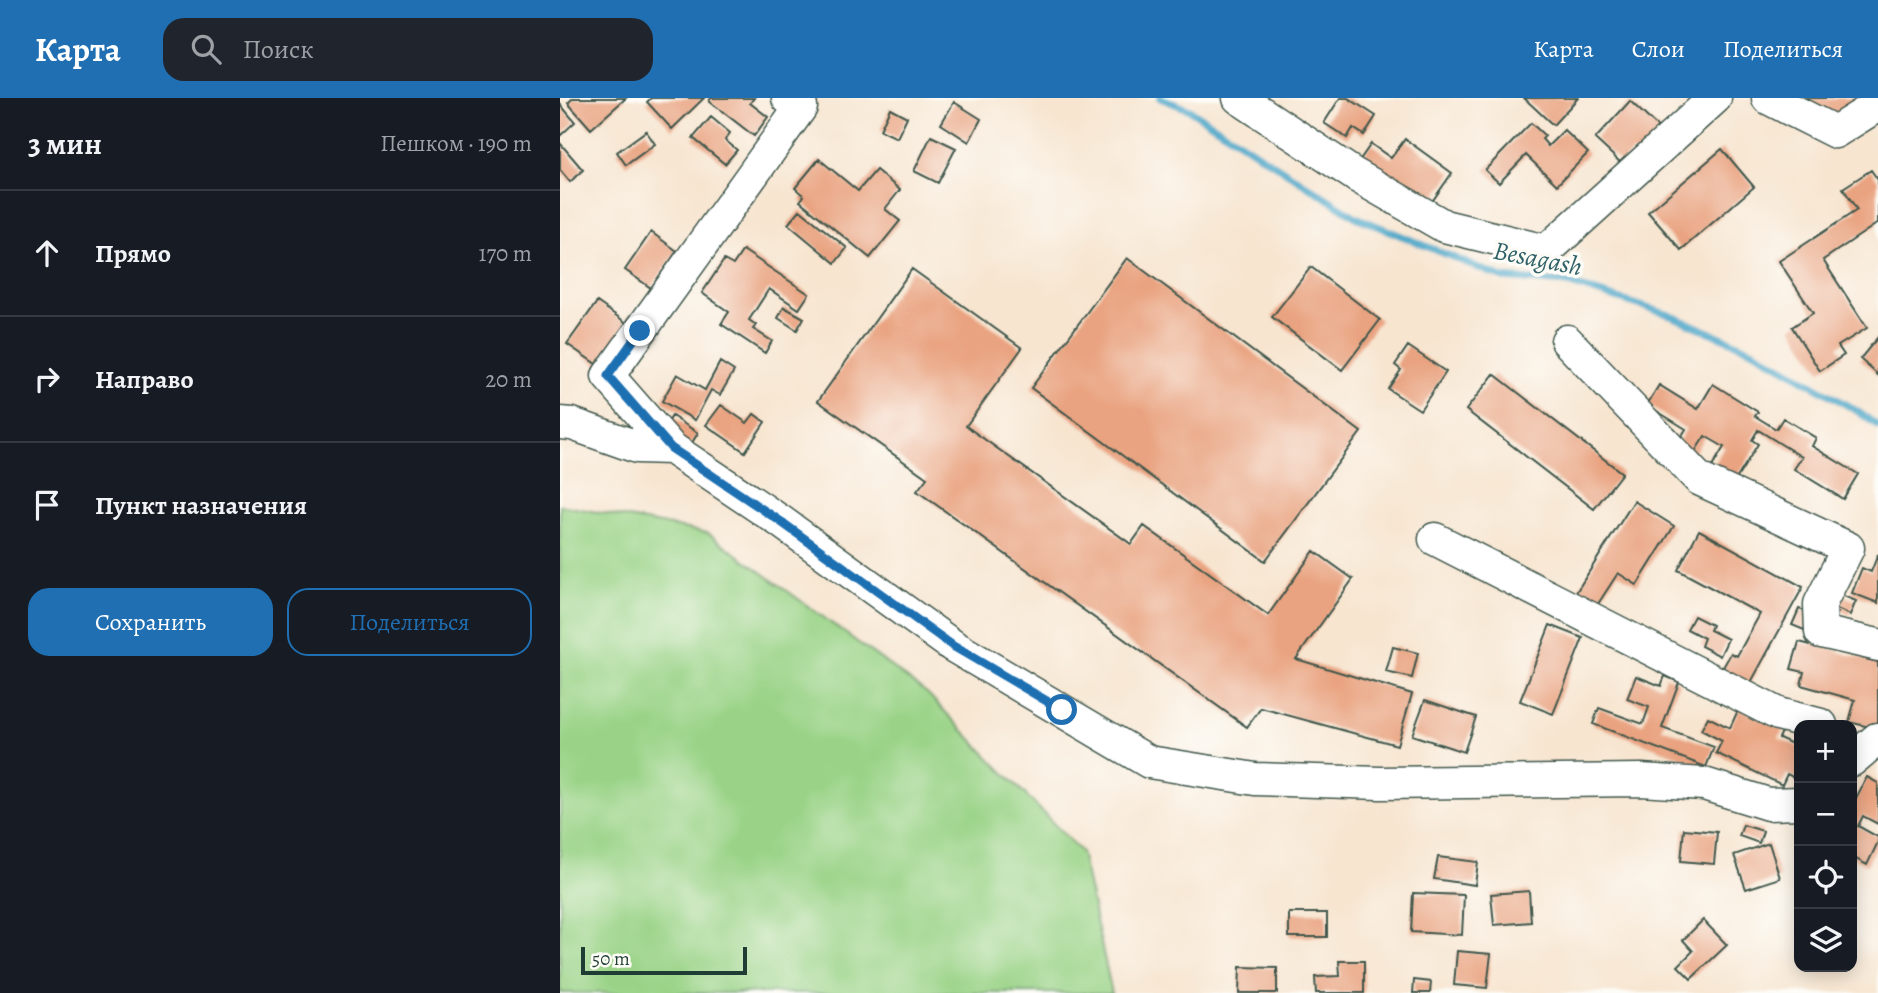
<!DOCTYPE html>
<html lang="ru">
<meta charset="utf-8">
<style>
body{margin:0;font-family:Alegreya,serif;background:#20242c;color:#f1f3f6}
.controls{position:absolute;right:21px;bottom:21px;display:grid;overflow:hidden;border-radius:14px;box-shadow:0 4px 18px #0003}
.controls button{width:63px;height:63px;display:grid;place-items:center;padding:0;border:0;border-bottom:2px solid #363941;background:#171b24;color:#f1f3f6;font:35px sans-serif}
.scale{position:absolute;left:21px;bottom:18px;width:166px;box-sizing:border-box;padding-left:7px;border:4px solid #1f3d34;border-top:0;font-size:19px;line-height:24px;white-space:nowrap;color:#1f3d34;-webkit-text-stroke:5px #fdfcf7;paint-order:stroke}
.stop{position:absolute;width:21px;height:21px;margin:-16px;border:5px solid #1f6fb2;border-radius:50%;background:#fff}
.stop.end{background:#1f6fb2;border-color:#fff;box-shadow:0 2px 7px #0008}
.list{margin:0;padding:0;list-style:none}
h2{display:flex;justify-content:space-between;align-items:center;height:91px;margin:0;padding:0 28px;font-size:30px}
h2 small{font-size:23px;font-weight:400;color:#9ea1a6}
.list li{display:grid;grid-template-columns:46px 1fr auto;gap:21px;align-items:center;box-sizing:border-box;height:126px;padding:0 28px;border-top:2px solid #363941}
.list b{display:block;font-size:26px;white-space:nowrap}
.list em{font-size:23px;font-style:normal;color:#9ea1a6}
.actions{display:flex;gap:14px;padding:21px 28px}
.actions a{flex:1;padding:16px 0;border:2px solid #1f6fb2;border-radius:21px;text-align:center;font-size:24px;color:#1f6fb2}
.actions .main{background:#1f6fb2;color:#fff}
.icon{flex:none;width:38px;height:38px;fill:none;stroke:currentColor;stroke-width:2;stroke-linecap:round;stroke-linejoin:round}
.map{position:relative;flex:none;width:1318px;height:895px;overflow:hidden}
header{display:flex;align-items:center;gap:42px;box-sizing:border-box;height:98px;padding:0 35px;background:#1f6fb2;color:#fff}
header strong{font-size:33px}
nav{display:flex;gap:38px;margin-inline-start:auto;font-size:24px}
.search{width:490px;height:63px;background:#20242c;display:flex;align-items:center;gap:18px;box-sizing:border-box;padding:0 24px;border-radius:21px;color:#9ea1a6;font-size:26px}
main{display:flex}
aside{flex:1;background:#171b24}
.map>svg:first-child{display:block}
.green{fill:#9ad387;stroke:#5c885e;stroke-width:2}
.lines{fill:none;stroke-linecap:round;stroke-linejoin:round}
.stream{stroke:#48a5c7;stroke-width:7}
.building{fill:#e9a380}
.minor-casing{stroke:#3f564b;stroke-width:35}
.minor{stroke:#fff;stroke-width:32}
.route{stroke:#1f6fb2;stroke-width:9}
.labels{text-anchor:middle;stroke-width:7;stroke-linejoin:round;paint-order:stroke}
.water-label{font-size:26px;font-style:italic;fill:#2d6167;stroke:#fdfcf7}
</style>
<header>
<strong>Карта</strong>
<div class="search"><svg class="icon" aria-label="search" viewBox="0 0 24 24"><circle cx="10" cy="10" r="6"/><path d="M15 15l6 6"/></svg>Поиск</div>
<nav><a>Карта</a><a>Слои</a><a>Поделиться</a></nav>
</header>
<main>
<aside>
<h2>3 мин<small>Пешком · 190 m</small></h2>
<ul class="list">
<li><svg class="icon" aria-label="ahead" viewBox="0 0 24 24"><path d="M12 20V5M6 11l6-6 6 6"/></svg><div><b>Прямо</b></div><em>170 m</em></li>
<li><svg class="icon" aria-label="right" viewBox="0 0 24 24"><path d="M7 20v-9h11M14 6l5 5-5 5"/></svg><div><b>Направо</b></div><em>20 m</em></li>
<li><svg class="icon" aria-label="arrive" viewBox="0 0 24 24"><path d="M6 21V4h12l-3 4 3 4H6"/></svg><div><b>Пункт назначения</b></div></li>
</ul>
<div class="actions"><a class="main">Сохранить</a><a>Поделиться</a></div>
</aside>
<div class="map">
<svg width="1318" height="895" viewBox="0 0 1318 895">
<rect width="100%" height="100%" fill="#fdfcf7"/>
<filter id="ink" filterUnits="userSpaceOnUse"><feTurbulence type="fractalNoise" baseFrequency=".0143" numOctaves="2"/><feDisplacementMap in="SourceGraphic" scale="14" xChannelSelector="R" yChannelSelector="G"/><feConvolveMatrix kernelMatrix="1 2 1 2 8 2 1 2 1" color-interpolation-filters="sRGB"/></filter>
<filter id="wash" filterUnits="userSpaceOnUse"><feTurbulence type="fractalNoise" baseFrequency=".00686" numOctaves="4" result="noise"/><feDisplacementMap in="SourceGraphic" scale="28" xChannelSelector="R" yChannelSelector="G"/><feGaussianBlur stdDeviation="1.57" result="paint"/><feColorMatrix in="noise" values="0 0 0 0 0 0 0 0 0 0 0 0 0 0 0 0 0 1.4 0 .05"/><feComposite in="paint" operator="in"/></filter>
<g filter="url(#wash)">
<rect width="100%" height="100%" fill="#f7e5d0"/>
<!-- green -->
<path class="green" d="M0,407l148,28 219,160 154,159 31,141h-552z"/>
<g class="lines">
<!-- stream -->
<path class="stream" d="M600,0l30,12 166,107 147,61 64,5 100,31 87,37 103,60 21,15"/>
</g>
<g id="blocks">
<!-- building -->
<path class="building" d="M13,0h53l-35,31 -23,-26z
M91,0h53l-32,31 -25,-27z
M151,0h43l-4,5 18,14 -14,19 -45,-35z
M780,0h8l28,18 -12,19 -11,-7 -6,10 -23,-15z
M964,0h54l-25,27z
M1223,0h71l5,9 -35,19z
M1070,3l33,31 -24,26 -7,-6 -11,11 -26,-24z
M394,4l27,17 -12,23 -28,-18z
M0,6l15,18 -15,14z
M330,10l17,9 -10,21 -17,-8z
M151,19l19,16 -5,7 12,10 -12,14 -32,-26z
M971,25l14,13 -3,3 6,7 16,-16 24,23 -31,32 -31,-30 -27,28 -14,-13z
M86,33l9,13 -29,21 -9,-13z
M371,38l25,12 -18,35 -24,-12z
M845,41l47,34 -26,37 -67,-49 12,-17 20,14z
M0,45l23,27 -13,12 -10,-12z
M1162,51l32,38 -73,63 -33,-38z
M259,61l39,32 18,-21 24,20 -15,19 15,12 -30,37 -70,-57 4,-5 -9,-8z
M1311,72l7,10v43l-55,37 44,68 -29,18 6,9 -24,16 -28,-44 21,-14 -34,-52 78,-51 -14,-22z
M240,112l47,38 -12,15 -47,-39z
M91,134l26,19 -26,37 -26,-18z
M183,152l66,44 -10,15 -30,-20 -20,31 7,5 -3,4 19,12 -7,12 -44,-29 8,-12 -27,-19 22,-33 9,5z
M567,160l234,174 -96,129 -234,-173z
M751,169l69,53 -38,50 -70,-53z
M352,171l110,79 -56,78 165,118 13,-18 124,89 46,-64 39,28 -57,80 116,35 -15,51 -136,-37 -14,19 -330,-236 10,-13 -109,-77z
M37,204l31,22 -29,42 -32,-22z
M224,209l20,11 -7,12 -19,-12z
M1318,239v38l-18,-16z
M848,248l38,26 -26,38 -32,-21 13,-19 -6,-5z
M160,264l14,9 -14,24 -9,-5 -16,30 -33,-19 15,-27 28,16z
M934,276l128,99 -28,36 -128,-99z
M1153,286l45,28 -3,4 21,13 7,-11 33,20 -4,8 46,28 -15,25 -49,-30 8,-12 -44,-27 -6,10 6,4 -26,42 -23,-14 15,-25 -19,-11 -13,20 -16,-11 10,-16 -39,-24 12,-20 39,24z
M161,307l26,18 7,-9 11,8 -20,30 -39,-27z
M112,318l26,17 -10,16 -26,-17z
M1074,403l40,25 -37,59 -19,-12 -22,34 -21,-13z
M1139,432l104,57 -54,99 -28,-15 10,-18 6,3 23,-42 -82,-44z
M1318,456v49l-26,-10 10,-25 9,4z
M1274,494l22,9 -6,14 -22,-10z
M1239,511l17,6 -7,17 -17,-7z
M1134,518l18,9 -2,5 18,9 -8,17 -19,-10 3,-8 -17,-9z
M990,527l33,13 -30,76 -33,-13z
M1253,541l29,14 36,9v67l-29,-7 6,-22 -54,-15 3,-13 -13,-3 8,-27 12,3z
M833,549l25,6 -6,25 -26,-6z
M1076,578l25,10 4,-10 14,6 -17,46 52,19 -8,20 -113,-43 6,-16 44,16 6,-17 -22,-8z
M865,602l51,17 -12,35 -52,-17z
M1179,610l44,22 -4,8 20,9v33l-12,-6 -5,11 -66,-32 6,-12 -21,-11 7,-13 22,11z
M1307,679l11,6v41l-15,-8 -5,10 20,11v5l-11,23 -15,-8v-61l4,2z
M1183,727l20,6 -4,12 -20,-7z
M1124,731l33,3 -3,32 -33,-3z
M1209,745l11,35 -34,11 -12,-34z
M878,759l40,5 -3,23 -41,-6z
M969,793l2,31 -37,3 -3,-31z
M853,795l51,2 -2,40 -51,-3z
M729,815h38v24h-38z
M1143,822l24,25 -36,34 -13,-13 15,-15 -10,-11z
M897,853l34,3 -4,34 -33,-3z
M779,863h25v32h-48l-1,-16 25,-1z
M680,869l37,1v25h-38z
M854,882l17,2 -1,11h-17z"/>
</g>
</g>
<g filter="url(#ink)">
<use href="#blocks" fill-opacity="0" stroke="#3f564b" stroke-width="2"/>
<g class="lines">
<!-- minor casing -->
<g class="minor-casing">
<path id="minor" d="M228,0l13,9 -193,269 63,72 109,73 173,125 196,116 106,17 125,4 261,-3 63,4 64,20 31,-1
M679,0l116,77 89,51 102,25 169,-153
M1208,0l67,34 43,-27
M1007,243l132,138 149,69 -28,56 1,28 57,13
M0,325l12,1 65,23 34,1
M875,441l343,175 43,11
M1292,662l25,-21"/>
</g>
<!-- minor -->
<use href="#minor" class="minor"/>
</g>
</g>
<g class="lines" filter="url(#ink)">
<!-- route -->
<path class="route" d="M80,233l-32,45 63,72 109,73 173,125 109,64"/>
</g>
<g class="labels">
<!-- water labels -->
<g class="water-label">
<text transform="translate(978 160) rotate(11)" y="9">Besagash</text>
</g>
</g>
</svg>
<div class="controls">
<button>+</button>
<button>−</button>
<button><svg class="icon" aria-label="locate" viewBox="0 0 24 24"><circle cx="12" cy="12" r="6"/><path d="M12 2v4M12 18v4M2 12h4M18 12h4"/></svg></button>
<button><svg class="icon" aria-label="layers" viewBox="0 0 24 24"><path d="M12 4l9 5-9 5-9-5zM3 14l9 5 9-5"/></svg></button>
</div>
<div class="scale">50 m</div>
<div class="stop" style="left:502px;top:612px"></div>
<div class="stop end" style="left:80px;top:233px"></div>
</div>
</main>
